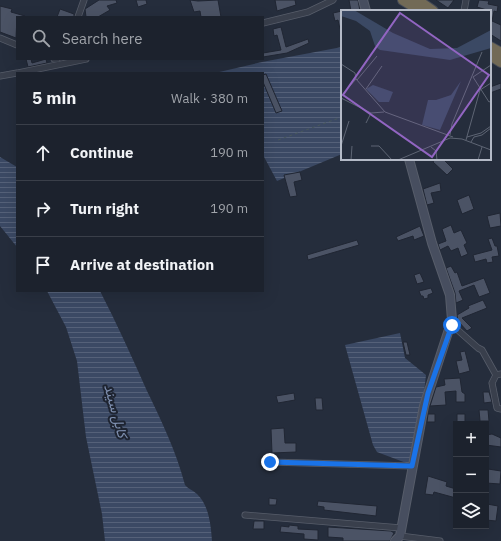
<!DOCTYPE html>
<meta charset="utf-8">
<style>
body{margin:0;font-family:"IBM Plex Sans",Vazirmatn,sans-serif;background:#252a35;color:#f1f3f6}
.controls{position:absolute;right:12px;bottom:12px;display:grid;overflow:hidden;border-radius:0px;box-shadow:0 4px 16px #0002}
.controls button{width:36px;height:36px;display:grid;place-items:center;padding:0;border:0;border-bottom:1px solid #3a3f49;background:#1c222d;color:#f1f3f6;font:20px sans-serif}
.stop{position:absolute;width:12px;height:12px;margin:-9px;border:3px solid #1a73e8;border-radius:50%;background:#fff}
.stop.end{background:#1a73e8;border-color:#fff;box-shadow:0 1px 4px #0008}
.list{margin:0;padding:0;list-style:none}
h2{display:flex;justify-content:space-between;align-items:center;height:52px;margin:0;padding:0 16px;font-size:17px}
h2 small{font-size:13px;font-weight:400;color:#a0a4aa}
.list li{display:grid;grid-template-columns:26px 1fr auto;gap:12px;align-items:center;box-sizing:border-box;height:56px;padding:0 16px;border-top:1px solid #3a3f49}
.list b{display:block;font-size:15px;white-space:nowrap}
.list em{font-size:13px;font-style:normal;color:#a0a4aa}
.icon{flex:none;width:22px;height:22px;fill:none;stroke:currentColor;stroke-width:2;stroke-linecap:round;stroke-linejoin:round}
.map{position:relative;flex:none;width:501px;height:541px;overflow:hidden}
.search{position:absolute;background:#1c222d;box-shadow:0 4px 16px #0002;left:16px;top:16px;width:248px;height:44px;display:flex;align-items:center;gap:10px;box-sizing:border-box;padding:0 14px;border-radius:0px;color:#a0a4aa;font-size:15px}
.panel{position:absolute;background:#1c222d;box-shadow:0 4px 16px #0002;left:16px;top:72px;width:248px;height:220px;border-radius:0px}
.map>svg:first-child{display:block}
.water{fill:url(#water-rules)}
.building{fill:#4b5365;stroke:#202633}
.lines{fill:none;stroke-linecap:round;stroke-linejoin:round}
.street-casing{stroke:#575d6a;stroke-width:7}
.secondary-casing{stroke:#575d6a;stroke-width:10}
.highway-casing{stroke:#444a57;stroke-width:12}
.path{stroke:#47575c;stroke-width:1;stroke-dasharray:3 3;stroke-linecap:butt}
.street{stroke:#393f4c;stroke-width:5.5}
.secondary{stroke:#474e5f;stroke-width:8}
.highway{stroke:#726a56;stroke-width:10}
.route{stroke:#1a73e8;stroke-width:5}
.labels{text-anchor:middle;stroke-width:4;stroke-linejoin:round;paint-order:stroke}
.water-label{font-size:14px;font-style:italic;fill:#7d8eae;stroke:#1e2431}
.inset-road{fill:none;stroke:#5e6574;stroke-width:1}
.view{fill:#9265c2;fill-opacity:0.15;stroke:#9265c2;stroke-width:2}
.inset-edge{fill:none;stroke:#b4bac7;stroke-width:2}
</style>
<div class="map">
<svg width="501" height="541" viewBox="0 0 501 541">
<defs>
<pattern id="water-rules" width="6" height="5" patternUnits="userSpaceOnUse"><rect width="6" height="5" fill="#3b4964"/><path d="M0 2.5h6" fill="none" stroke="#556179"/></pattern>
</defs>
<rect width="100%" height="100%" fill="#252d3c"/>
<!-- water -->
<path class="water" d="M342,47v107l-65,27 -14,-26v-82h-48l47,-11z
M0,157l17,10v80l-17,-21z
M47,291h53c17,33 32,66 47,100 15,31 29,60 38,94 3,4 8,5 12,9 12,11 14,32 15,47h-107l-3,-27 -16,-77 -9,-76 -11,-34z
M400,333l5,25 21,17 -3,27 -14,62 -32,-12 -4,-7 -28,-100z"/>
<!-- building -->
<path class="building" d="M99,0h17l1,3 -10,3 3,4 -12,7h-12l-1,-8z
M136,0h10l1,4 -9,3z
M190,0l8,1 20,-1 3,17h-20l-1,-6 -6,1z
M275,0h20l1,5 -19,6z
M349,0h9l2,11h-9z
M436,0h18l-6,8z
M479,0l10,1 -1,3 10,2 -1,6 -3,-1 -2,10 9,4v16l-11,-7v-23l-13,-4z
M0,6l12,3 -1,3 14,4 -8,1 -1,21 -16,-6z
M60,9l14,5v3h-17z
M342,11v18h-2l-2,-9 -3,1 -2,-8z
M281,27l5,20 22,-8 1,4 -22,10 -24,4v-4l18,-3 -4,-15 -3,1 -1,-7z
M26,59h5l1,4 14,-4 1,4 -19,4z
M266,74l16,37 -6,2 -13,-31v-7z
M501,83v6l-11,4v-6z
M435,159h8l10,10 -6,6 -14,-13z
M300,172l2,8 -8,2 3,14 -7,1 -6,-22z
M440,183l1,8 -10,2 3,10 -7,2 -4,-16z
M469,195l5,14 -12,5 -5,-14z
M500,213l1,13 -11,2 -3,-12z
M451,225l3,8 7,-3 6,13 -3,2 4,9 -7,3 -3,-9 -7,3 -3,-5 -8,4 -2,-6 8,-3 -4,-12z
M420,226l4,10 -10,4 -1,-4 -15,5 -2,-4z
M492,238l3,8h2l2,10 -7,1 1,5 -6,1 -1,-4 -11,3 -2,-7 19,-5 -4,-11z
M357,240l2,5 -51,15 -1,-5z
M451,266l4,7 2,-1 5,14 22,-8 6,15 -11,4 -5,-12 -15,6 4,9 -7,3 -1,-10 -9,-25z
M420,273l4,9 -7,2 -3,-9z
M431,288l2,5 -5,2v3l-4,1 -1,-3h-2l-2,-5z
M483,300l4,8 -25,10 10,10 -5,3 -9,-10 -1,-6 12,-7 -1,-2z
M403,342h4l3,13h-4z
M465,351l5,20 -11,3 -3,-13 6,-1 -2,-8z
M460,378l2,14 3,2v8h-9v-11l-11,1 1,13 -16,1 6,-19 9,-2 -1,-6z
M483,392h6l3,10 -8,1z
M294,393l1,7 -17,3 -2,-7z
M315,398h7l1,12h-7z
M479,410h9l1,11h-9z
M428,414h7v8h-8z
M457,414h8v8h-8z
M284,428l1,15h11v9l-24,1 -1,-24z
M492,434l9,4v9l-15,-2v-10z
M488,469l13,2 -1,13 -14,-1z
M428,476l19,6 -1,4 10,3v9l-22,-6 -1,3 -8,-1z
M269,498l8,1 -1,6h-7z
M318,501l59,5 -1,10 -52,-6v-3l-7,-1z
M487,504l11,2 -2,15 -10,-1z
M254,521h10v8h-11z
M289,525l9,1v3l20,1v10l-14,-1v-5l-24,-2 1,-6 8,1z
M328,527l63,4 3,2 -4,8h-47v-3l-15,-1z"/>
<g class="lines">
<!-- street casing -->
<g class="street-casing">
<path id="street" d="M464,11l2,-11
M78,17l6,-17
M263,23l45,-11 25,-12
M0,38l17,7
M54,59h3
M18,73l68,-14
M0,76l17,-3
M452,325l26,23 4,2 14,25 5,-1
M496,375l-4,8 5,25 4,1
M270,462l142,4
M245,515l156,13
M400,536l40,5"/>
</g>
<!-- secondary casing -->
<g class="secondary-casing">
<path id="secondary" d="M363,0l3,11
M395,541l5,-5 24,-130 28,-86 -2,-25 -18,-52 -23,-84"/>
</g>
<!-- highway casing -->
<g class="highway-casing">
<path id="highway" d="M403,0l18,11
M417,0l16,11
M490,47l11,6
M490,55l11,7"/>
</g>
<!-- path -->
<path class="path" d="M278,140l64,-23"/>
<!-- street -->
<use href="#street" class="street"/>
<!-- secondary -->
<use href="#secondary" class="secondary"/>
<!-- highway -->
<use href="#highway" class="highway"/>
</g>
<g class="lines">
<!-- route -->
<path class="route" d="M270,462l142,4 16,-73 24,-68"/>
</g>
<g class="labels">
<!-- water labels -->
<g class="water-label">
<text transform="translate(116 411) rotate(75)" y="5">کابل سيند</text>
</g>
</g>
<!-- overview -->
<g transform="translate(341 10)">
<rect width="150" height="150" fill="#252d3c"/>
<path d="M0,0h13l39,23 37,16 27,-1 34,-18v18l-41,12 -70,-10 -5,-4 -5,-15 -14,-10 -15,-5zM120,71l-21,49 -18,-5 6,-25h8l15,-5zM32,75l20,7 -4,10h-10l-13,-13z" fill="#3b4964"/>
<path class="inset-road" d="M0,54l14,9 1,6 29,33 68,25M150,55l-18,12 16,25 2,-1M16,70l20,-24M25,79l16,-23M0,86l15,-17M0,88l30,15M25,113l5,-10 13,-1M109,125l2,-11 30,-72M126,127l14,-4 10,-7M125,130l14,-50 11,-7M130,132l3,-5 8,-2 9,-7M0,136l8,-25M30,136h8l13,14M90,137l5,4 1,9M10,150l1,-14M57,150l52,-22 12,1 29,11M137,150l4,-13"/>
<path class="view" d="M59,3l89,62 -57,82 -89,-62z"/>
<rect width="150" height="150" class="inset-edge"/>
</g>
</svg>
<div class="controls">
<button>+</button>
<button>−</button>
<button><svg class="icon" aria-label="layers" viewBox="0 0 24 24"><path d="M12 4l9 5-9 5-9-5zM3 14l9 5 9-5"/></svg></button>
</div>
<div class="stop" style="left:452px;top:325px"></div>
<div class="stop end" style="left:270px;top:462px"></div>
<div class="search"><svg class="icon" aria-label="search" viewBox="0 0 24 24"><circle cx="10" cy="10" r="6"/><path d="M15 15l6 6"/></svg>Search here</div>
<section class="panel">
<h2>5 min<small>Walk · 380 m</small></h2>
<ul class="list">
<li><svg class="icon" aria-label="ahead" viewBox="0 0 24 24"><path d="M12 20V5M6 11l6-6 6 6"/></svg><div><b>Continue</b></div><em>190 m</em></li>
<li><svg class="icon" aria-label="right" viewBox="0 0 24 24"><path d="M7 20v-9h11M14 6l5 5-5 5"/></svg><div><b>Turn right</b></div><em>190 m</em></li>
<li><svg class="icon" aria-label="arrive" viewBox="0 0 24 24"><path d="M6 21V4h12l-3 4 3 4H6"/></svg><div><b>Arrive at destination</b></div></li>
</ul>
</section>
</div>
